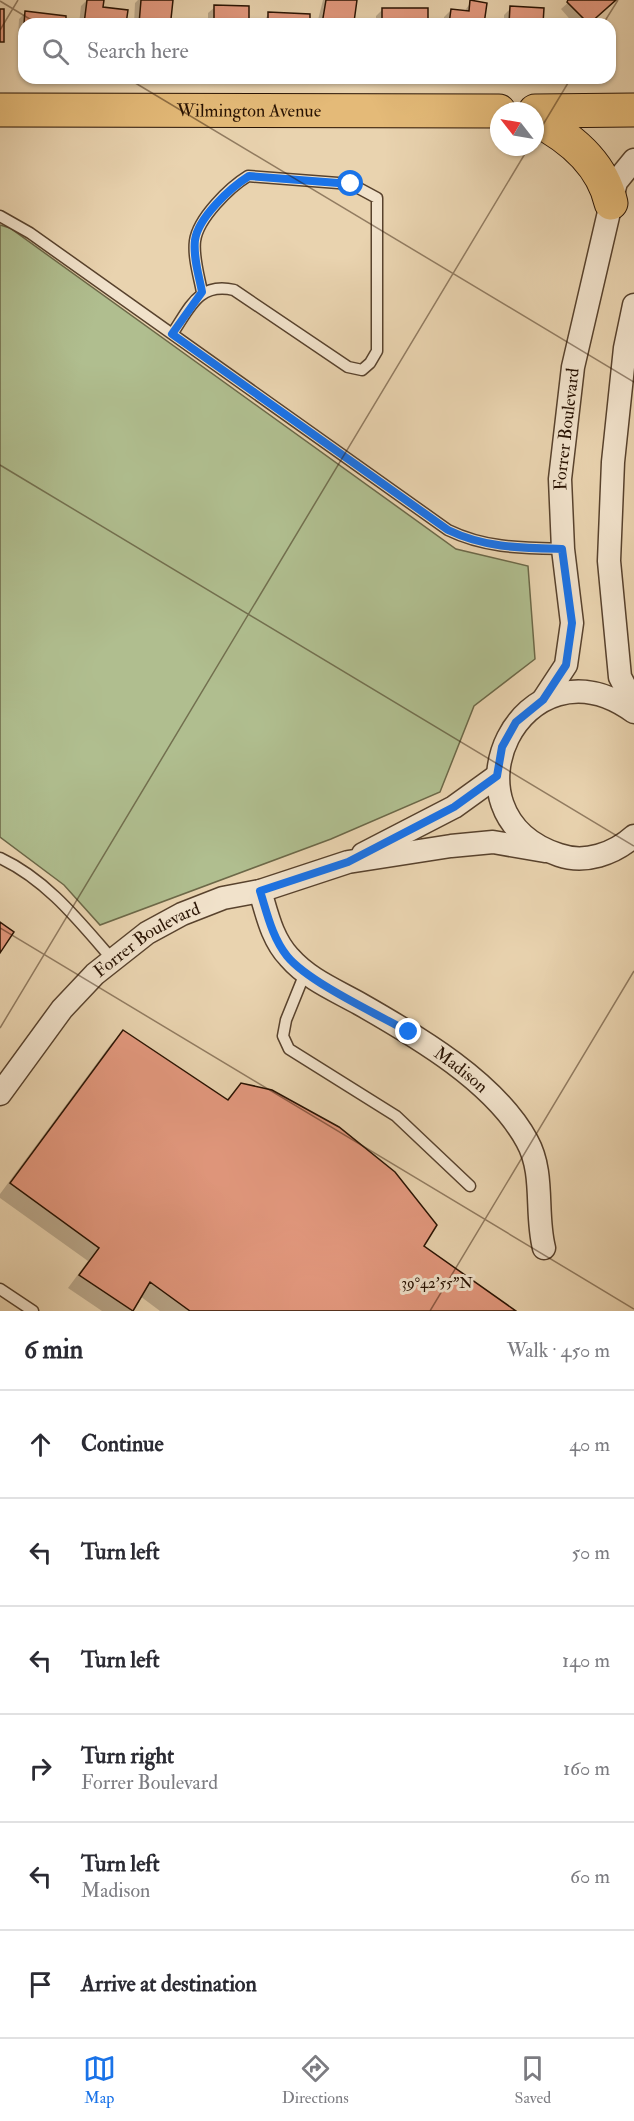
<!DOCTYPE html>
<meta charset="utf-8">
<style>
body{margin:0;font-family:"IM FELL Double Pica",serif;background:#f2f2f3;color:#2b2b33}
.compass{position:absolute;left:490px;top:102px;width:54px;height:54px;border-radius:50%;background:#fff;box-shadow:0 2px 4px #0004;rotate:301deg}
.stop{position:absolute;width:18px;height:18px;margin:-14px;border:4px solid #1a73e8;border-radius:50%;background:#fff}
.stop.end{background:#1a73e8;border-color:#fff;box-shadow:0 2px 6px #0008}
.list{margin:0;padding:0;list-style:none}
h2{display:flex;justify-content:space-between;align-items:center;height:78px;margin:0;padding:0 24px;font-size:26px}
h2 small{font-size:20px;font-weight:400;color:#7c7c81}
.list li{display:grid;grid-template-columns:39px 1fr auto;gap:18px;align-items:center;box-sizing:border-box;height:108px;padding:0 24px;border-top:2px solid #e1e1e2}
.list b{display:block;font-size:22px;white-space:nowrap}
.list p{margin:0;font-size:20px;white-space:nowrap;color:#7c7c81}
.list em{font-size:20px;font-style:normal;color:#7c7c81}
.icon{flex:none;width:33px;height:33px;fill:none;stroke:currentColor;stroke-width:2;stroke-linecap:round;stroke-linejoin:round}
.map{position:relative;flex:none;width:634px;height:1311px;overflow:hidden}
.search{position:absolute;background:#fff;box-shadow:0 2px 4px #0004;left:18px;right:18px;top:18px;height:66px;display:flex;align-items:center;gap:15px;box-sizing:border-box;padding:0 21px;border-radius:18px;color:#7c7c81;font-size:22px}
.sheet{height:726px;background:#fff}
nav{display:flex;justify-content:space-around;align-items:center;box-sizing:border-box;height:84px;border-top:2px solid #e1e1e2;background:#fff;font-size:16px;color:#7c7c81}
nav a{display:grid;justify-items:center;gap:3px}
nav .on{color:#1a73e8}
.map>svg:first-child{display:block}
.green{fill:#b0be8f;stroke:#6c6848;stroke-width:1.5}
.shadow{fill:#0003}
.building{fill:#e4997f;stroke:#281202;stroke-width:1.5}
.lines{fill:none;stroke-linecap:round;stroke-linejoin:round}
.lane-casing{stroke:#58422d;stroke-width:13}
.street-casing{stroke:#58422d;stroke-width:25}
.primary-casing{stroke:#281202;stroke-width:35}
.lane{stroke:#f1e2cb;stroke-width:10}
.street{stroke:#f1e2cb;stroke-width:22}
.primary{stroke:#e4ba78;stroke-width:33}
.route{stroke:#1a73e8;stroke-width:8}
.ticks{fill:none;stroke:#281202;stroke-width:1.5;stroke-opacity:0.45}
.labels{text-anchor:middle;stroke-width:6;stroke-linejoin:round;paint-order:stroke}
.street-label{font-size:18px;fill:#281202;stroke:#f1e2cb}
.ticks-label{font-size:15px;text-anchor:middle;fill:#281202;stroke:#f1e2cb;stroke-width:6;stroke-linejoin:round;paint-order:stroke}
</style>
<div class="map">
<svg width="634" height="1311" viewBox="0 0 634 1311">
<rect width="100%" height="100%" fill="#e9d3af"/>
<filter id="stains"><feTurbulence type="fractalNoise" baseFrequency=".00333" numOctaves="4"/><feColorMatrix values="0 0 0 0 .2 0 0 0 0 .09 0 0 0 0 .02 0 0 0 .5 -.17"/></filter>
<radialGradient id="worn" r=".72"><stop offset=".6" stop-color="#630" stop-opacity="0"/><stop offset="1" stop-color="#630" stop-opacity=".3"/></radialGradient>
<!-- green -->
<path class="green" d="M0,225l10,3 446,321 72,17 7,93 -61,47 -34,86 -109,47 -231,86 -36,-40 -64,-48z"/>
<!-- shadow -->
<path class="shadow" d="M87,0h7l31,24h-46l2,-18z
M138,0h33l-1,20 16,4h-52l1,-21z
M323,0h32l-3,23 4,1h-39z
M571,0h43l-27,24h-13l-13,-15z
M471,2l11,22h-38v-7l7,-7 13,2z
M215,7l32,17h-39v-11z
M511,8l31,16h-38v-9z
M382,10l45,14h-51v-8z
M26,12l38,12h-40v17l-6,-1 1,-21z
M269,13l39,11h-46z
M123,1032l103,68 16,-16 180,163 91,64h-353l-20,-15 -10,15h-28l-34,-23 20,-27 -88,-63v-4l111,-150z"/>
<!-- building -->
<path class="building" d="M87,0h17l-1,7 25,3 -2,14h-42z
M141,0h32l-2,19 17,1v4h-49z
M326,0h31l-3,22 13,2h-45z
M470,0l17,3 -3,21h-35l2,-15 18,2z
M568,0h48l-27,24 -22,-22z
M214,5l35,1v18h-35z
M510,6l34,2 -1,16h-34z
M382,8h46v16h-46z
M0,9h4v33h-4z
M25,11l41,5v8h-42z
M268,12l42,2v10h-42z
M0,922l14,10 -14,21z
M123,1030l105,70 13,-17 31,7 67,37 56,45 42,53 -13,21 92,65h-326l-40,-29 -17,29 -54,-36 20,-27 -89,-65z"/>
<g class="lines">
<!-- lane casing -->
<g class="lane-casing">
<path id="lane" d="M0,216l30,17 418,297c37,18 73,18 115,19
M172,334c18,-26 26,-52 62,-44l114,77 14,3 8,-7 7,-12v-153l-26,-14 -103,-8c-18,11 -50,42 -53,65 -2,16 4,35 7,51
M0,858c47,22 79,63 112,101
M305,973l-19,47 -3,16 6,13 107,67 74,70
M0,1289l33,22"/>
</g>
<!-- street casing -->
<g class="street-casing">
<g id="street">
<path d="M634,305l-9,43 -12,114 -4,99 11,116 14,27"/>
<path id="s1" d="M543,700l23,-35 6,-42 -9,-74 -3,-70 13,-112 43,-185 18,-22"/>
<path d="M634,712c-111,-81 -200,102 -75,143 26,9 55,-1 75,-19"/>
<path d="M363,854l91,-47 43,-31"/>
<path id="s2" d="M260,891c7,23 12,48 29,66 19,22 46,33 71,47 58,33 135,78 167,137 18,32 8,72 17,107"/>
<path id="s3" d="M0,1094l62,-85 33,-35 52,-41 35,-19 41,-16 37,-7 88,-29 103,-16 42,-4 52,9"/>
</g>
</g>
<!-- primary casing -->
<g class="primary-casing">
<g id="primary">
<path id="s4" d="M0,110l499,1"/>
<path d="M535,111l99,-1"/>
<path d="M535,119c35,18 67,44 76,84"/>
</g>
</g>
<!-- lane -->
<use href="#lane" class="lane"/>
<!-- street -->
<use href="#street" class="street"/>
<!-- primary -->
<use href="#primary" class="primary"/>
</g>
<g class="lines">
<!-- route -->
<path class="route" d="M351,184l-102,-8c-19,12 -51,42 -54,64 -2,17 4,36 7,52l-30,42 276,196c37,18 73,18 114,19l10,74 -6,42 -23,35 -27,22 -14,25 -5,29 -43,31 -106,55 -88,29c7,22 12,46 27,65 21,26 90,58 122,76"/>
</g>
<!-- ticks -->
<path class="ticks" d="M0,1l38,23M603,24l15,-24M0,30l18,-30M127,78l507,304M535,138l36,-60M0,465l634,381M0,928l634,381M0,1028l529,-881M430,1311l204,-340"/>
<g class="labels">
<!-- street labels -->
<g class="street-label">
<text dy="6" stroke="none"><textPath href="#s4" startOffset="249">Wilmington Avenue</textPath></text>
<text dy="6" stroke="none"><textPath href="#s1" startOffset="279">Forrer Boulevard</textPath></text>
<text dy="6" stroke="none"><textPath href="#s3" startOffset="216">Forrer Boulevard</textPath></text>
<text dy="6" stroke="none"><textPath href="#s2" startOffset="279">Madison</textPath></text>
</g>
</g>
<g class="ticks-label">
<text x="437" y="1288">39°42'55"N</text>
</g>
<rect width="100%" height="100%" filter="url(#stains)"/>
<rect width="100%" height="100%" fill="url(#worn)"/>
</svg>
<svg class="compass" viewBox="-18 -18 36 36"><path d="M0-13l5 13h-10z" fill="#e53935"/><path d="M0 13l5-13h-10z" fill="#7c7c81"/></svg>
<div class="stop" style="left:351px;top:184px"></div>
<div class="stop end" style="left:409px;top:1032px"></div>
<div class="search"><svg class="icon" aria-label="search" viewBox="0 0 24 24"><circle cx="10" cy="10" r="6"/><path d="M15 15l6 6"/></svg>Search here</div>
</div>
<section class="sheet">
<h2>6 min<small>Walk · 450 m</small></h2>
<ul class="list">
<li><svg class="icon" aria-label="ahead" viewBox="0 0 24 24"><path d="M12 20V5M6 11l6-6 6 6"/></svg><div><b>Continue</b></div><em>40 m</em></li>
<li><svg class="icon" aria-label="left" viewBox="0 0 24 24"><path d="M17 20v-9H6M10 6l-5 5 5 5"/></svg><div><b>Turn left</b></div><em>50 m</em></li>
<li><svg class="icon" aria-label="left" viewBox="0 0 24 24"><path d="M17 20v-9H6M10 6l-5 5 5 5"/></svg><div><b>Turn left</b></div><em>140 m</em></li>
<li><svg class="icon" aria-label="right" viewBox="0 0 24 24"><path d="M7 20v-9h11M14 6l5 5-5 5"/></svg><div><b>Turn right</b><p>Forrer Boulevard</p></div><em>160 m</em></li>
<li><svg class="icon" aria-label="left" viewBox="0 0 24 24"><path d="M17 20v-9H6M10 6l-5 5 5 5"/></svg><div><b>Turn left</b><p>Madison</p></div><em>60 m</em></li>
<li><svg class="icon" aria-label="arrive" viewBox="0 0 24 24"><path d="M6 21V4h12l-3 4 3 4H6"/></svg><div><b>Arrive at destination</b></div></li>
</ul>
</section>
<nav>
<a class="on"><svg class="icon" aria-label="map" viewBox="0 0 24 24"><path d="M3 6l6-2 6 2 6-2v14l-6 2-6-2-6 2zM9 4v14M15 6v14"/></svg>Map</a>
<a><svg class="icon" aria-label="directions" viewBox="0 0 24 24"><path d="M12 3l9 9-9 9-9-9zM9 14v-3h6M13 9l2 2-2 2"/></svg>Directions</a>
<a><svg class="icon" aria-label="saved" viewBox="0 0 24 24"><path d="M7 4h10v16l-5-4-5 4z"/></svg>Saved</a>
</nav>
